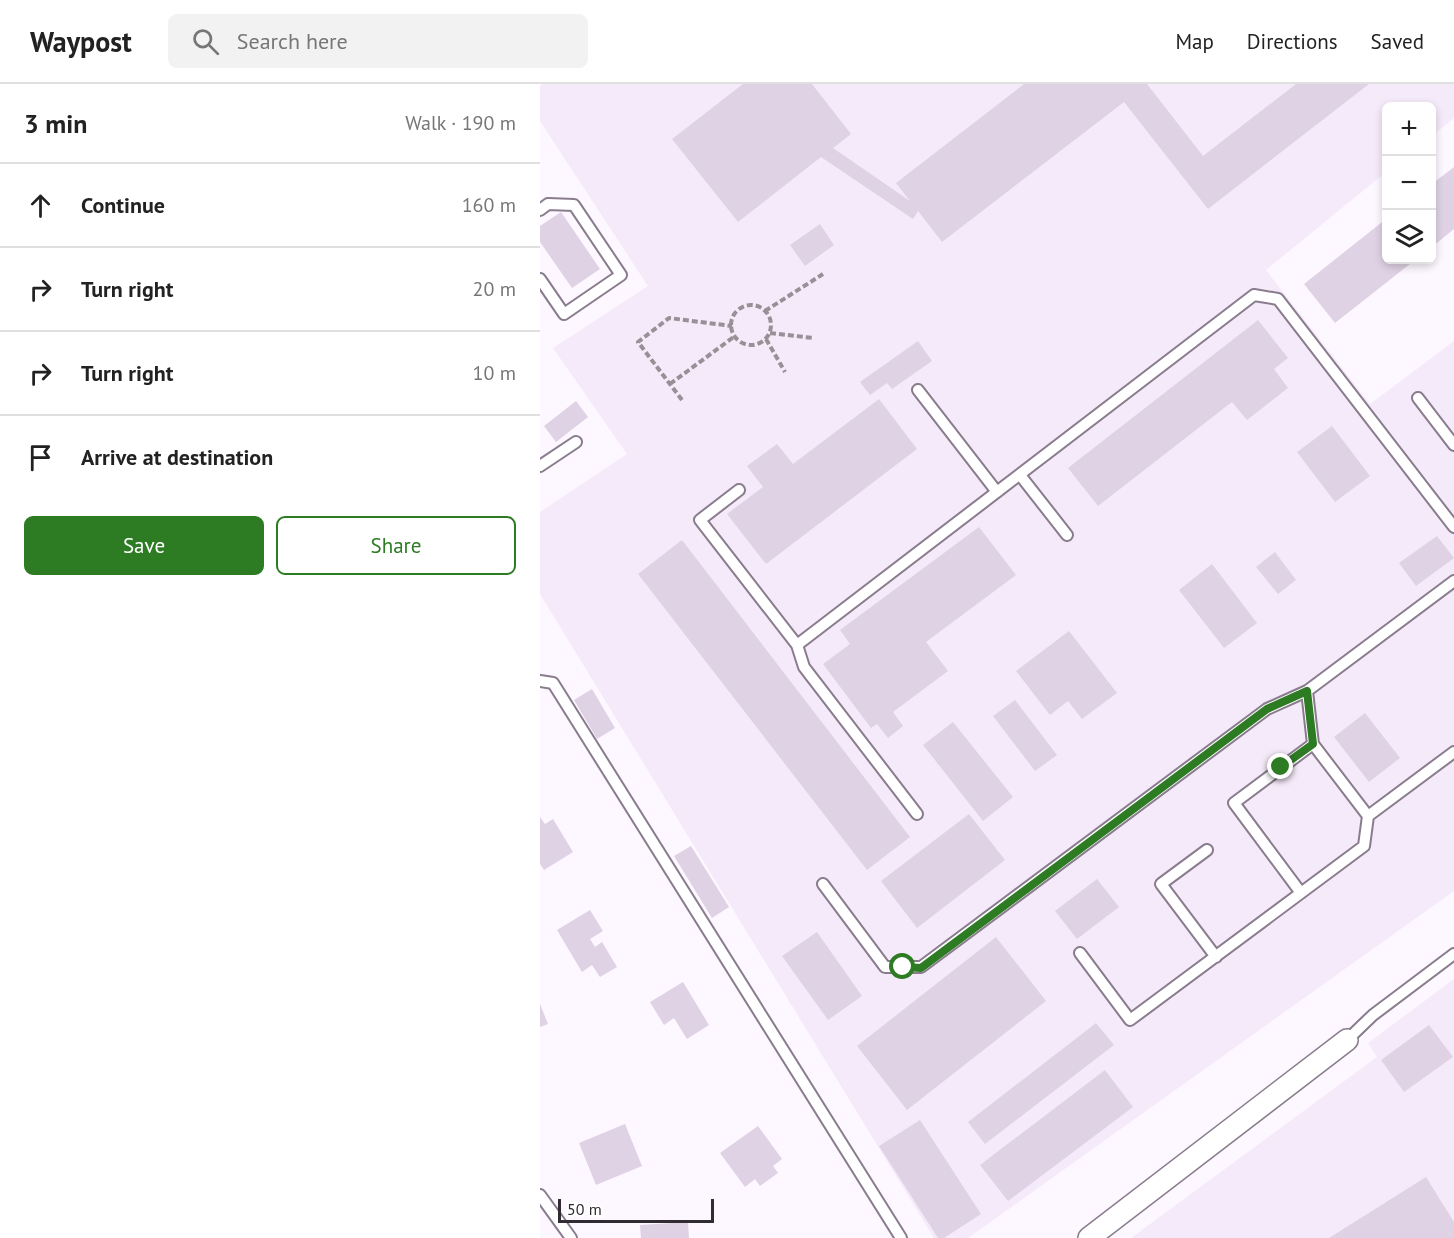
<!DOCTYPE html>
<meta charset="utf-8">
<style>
body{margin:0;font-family:"PT Sans",sans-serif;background:#f2f2f2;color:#222}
.controls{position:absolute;right:18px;top:18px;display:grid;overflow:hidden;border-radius:9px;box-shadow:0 3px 9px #0003}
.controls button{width:54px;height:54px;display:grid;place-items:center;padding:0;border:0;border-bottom:2px solid #e0e0e0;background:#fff;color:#222;font:30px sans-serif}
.scale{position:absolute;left:18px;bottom:15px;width:156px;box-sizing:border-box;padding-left:6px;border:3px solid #312c32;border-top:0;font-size:16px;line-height:21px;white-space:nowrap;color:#312c32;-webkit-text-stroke:4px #fff;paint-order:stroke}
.stop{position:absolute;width:18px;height:18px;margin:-14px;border:4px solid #2d7b23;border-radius:50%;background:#fff}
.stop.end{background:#2d7b23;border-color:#fff;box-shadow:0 2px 6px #0008}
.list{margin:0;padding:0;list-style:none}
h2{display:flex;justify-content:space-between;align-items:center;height:78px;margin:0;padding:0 24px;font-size:26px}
h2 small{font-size:20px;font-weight:400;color:#767676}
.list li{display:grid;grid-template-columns:39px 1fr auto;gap:18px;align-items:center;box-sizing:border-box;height:84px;padding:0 24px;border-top:2px solid #e0e0e0}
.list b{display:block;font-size:22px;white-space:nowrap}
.list em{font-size:20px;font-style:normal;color:#767676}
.actions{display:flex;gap:12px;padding:18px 24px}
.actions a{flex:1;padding:14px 0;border:2px solid #2d7b23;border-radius:9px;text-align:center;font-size:21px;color:#2d7b23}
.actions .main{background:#2d7b23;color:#fff}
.icon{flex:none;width:33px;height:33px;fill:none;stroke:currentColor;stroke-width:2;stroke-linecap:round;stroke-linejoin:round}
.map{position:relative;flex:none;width:914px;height:1154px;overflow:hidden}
header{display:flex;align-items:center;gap:36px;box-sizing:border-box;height:84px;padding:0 30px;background:#fff;border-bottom:2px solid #e0e0e0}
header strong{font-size:28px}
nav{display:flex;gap:33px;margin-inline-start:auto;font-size:21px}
.search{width:420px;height:54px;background:#f2f2f2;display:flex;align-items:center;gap:15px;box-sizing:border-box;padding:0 21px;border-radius:9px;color:#767676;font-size:22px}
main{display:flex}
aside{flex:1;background:#fff}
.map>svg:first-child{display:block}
.built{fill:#f5eaf9}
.building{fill:#dfd2e4}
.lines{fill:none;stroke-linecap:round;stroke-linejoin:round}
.service-casing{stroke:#897c8d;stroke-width:14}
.minor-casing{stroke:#897c8d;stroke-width:24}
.path{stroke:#969097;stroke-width:4;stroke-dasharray:6 3;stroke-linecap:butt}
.service{stroke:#fff;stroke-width:10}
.minor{stroke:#fff;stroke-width:21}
.route{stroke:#2d7b23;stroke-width:8}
</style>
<header>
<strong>Waypost</strong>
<div class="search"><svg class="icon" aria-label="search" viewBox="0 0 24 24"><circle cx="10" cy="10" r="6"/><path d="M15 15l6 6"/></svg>Search here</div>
<nav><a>Map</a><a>Directions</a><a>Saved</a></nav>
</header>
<main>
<aside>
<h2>3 min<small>Walk · 190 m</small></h2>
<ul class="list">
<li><svg class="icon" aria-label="ahead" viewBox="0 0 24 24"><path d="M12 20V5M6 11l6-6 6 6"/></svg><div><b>Continue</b></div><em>160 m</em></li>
<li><svg class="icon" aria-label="right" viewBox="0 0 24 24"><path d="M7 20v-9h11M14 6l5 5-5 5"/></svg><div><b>Turn right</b></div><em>20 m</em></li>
<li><svg class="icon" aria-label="right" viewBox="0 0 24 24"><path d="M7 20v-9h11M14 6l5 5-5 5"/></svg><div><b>Turn right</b></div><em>10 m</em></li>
<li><svg class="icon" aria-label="arrive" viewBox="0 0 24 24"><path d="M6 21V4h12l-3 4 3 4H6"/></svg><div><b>Arrive at destination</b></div></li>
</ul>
<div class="actions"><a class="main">Save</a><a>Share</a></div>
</aside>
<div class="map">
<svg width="914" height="1154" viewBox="0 0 914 1154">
<rect width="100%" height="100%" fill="#fdf7ff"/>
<!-- built -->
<path class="built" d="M3,0h911v34l-22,18v-30h-46v66l-120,98 104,134 84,-63v550l-486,347h-34l-394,-644v-82l87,-58 -74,-106 95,-62 -108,-165v-35z
M914,895v259h-323l246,-181 -9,-14z"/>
<!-- building -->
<path class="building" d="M203,0h69l39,50 -18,14 77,53 -14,-18 128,-99h123l56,72 93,-72h73l-161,125 -84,-107 -182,140 -24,-31 -5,8 -92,-62 -83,65 -66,-83z
M914,83v62l-22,18v-63z
M21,128l39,57 -28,19 -32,-46v-16z
M846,135v41h29l-80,63 -31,-39z
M280,140l14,21 -29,21 -15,-21z
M718,236l30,38 -14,11 14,19 -41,32 -15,-18 -134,104 -30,-38z
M378,257l14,20 -40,28 -5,-6 -17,12 -10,-13z
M339,315l38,50 -151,115 -39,-50 36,-27 -16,-21 30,-22 16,20z
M36,317l12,16 -32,25 -12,-16z
M792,342l38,50 -35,26 -38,-50z
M439,443l37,48 -90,67 22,29 -55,41 10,14 -15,12 -11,-14 -6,4 -48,-64 27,-20 -10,-14z
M897,452l17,22 -38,28 -17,-23z
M142,456l228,297 -43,33 -229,-296z
M735,468l21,28 -18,14 -22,-27z
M672,480l45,59 -33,25 -45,-58z
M529,547l48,62 -35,26 -14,-18 -18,14 -34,-44z
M52,605l23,39 -18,11 -23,-39z
M475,616l42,55 -22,16 -42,-55z
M825,629l35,45 -31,24 -35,-45z
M413,638l60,75 -30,24 -60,-76z
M429,730l36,46 -88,68 -36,-47z
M0,733l5,7 8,-5 20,33 -29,18 -4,-6z
M151,762l38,61 -17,11 -38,-62z
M557,795l22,28 -42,32 -22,-28z
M50,826l13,21 -13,8 5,8 7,-5 15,25 -17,10 -8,-12 -10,7 -25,-42z
M277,848l45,64 -34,24 -46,-64z
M456,853l50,64 -139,109 -50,-64z
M143,898l26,43 -22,14 -13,-21 -10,7 -14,-23z
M0,920l8,20 -8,3z
M556,939l18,22 -129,99 -17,-22z
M889,941l24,32 -49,35 -23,-32z
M565,986l28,37 -125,94 -28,-36z
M380,1036l61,94 -37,24h-6l-59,-92z
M85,1040l17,42 -46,19 -17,-42z
M218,1042l24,33 -9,7 5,7 -18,13 -5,-7 -10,8 -25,-34z
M886,1093l28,45v16h-125z
M148,1138l1,16h-48l-1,-13z"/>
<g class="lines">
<!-- service casing -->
<g class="service-casing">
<path id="service" d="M0,126l8,-6 26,1 47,70 -57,39 -24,-35
M378,306l79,102
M878,314l36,47
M0,382l36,-24
M480,391l47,60
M199,406l-39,30 97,125 457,-350 24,4 176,228
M257,561l7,22 113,147
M0,597l13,2 348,555
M767,607l6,53 55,72 86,-64
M667,766l-46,34 55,73
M283,800l62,83h36l346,-258 40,-18 147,-110
M761,809l-67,-90 79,-59
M540,869l50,67 234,-174 4,-30
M807,956l26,-25 81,-61
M0,1111l31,43"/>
</g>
<!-- minor casing -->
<g class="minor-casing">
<path id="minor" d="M549,1154l258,-198"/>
</g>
<!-- path -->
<path class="path" d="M191 241a20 20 0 1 1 40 0a20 20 0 1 1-40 0Z
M225,227l58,-37
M230,249l43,5
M226,255l19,33
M130,300l65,-48
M142,316l-44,-58 31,-24 63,8"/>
<!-- service -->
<use href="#service" class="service"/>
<!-- minor -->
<use href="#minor" class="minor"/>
</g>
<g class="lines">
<!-- route -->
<path class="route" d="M363,883l18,1 346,-259 40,-18 6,53 -32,23"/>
</g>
</svg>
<div class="controls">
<button>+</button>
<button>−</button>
<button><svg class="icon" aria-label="layers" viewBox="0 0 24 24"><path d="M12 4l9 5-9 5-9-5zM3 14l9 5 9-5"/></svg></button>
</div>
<div class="scale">50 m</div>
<div class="stop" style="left:363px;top:883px"></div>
<div class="stop end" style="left:741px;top:683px"></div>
</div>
</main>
